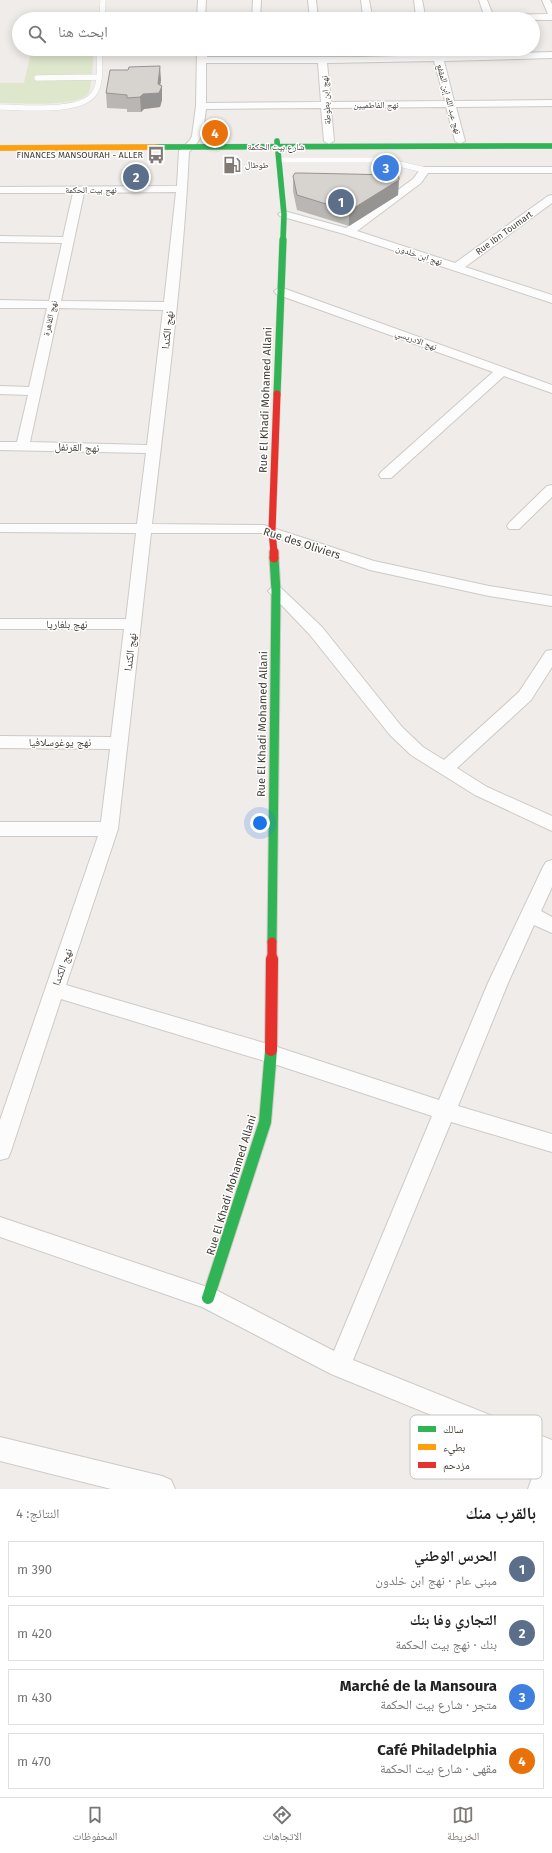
<!DOCTYPE html>
<html lang="ar">
<meta charset="utf-8">
<style>
body{margin:0;font-family:"Fira Sans","Noto Naskh Arabic",sans-serif;background:#f2f2f2;color:#222;direction:rtl}
.you{position:absolute;left:260px;top:823px;width:14px;height:14px;margin:-10px;border:3px solid #fff;border-radius:50%;background:#1a73e8;box-shadow:0 0 0 6px #1a73e833}
.badge{display:grid;place-items:center;width:26px;height:26px;border-radius:50%;background:#7f7a75;color:#fff;font-size:13px;font-weight:700}
.pin{position:absolute;translate:-50% -50%;border:2px solid #fff;box-shadow:0 1px 4px #0006}
.list{margin:0;padding:0;list-style:none}
h2{display:flex;justify-content:space-between;align-items:center;height:52px;margin:0;padding:0 16px;font-size:17px}
h2 small{font-size:13px;font-weight:400;color:#767676}
.list li{display:grid;grid-template-columns:26px 1fr auto;gap:12px;align-items:center;box-sizing:border-box;height:56px;margin:0 8px 8px;padding:0 8px;border:1px solid #e0e0e0;border-radius:0px}
.list b{display:block;font-size:15px;white-space:nowrap}
.list p{margin:0;font-size:13px;white-space:nowrap;color:#767676}
.list em{font-size:13px;font-style:normal;color:#767676}
.icon{flex:none;width:22px;height:22px;fill:none;stroke:currentColor;stroke-width:2;stroke-linecap:round;stroke-linejoin:round}
.map{position:relative;flex:none;width:552px;height:1489px;overflow:hidden;direction:ltr}
.search{position:absolute;background:#fff;box-shadow:0 2px 10px #0003;left:12px;right:12px;top:12px;height:44px;display:flex;align-items:center;gap:10px;box-sizing:border-box;padding:0 14px;border-radius:22px;color:#767676;font-size:15px}
.sheet{height:308px;background:#fff}
nav{display:flex;justify-content:space-around;align-items:center;box-sizing:border-box;height:56px;border-top:1px solid #e0e0e0;background:#fff;font-size:11px;color:#767676}
nav a{display:grid;justify-items:center;gap:2px}
nav .on{color:#7f7a75}
.map>svg:first-child{display:block}
.green{fill:#dee6cb}
.lines{fill:none;stroke-linecap:round;stroke-linejoin:round}
.lane-casing{stroke:#cdcac7;stroke-width:6}
.street-casing{stroke:#cdcac7;stroke-width:2}
.fast-far3-casing{stroke:#d0cbc3;stroke-width:6}
.fast-far2-casing{stroke:#d0cbc3;stroke-width:8}
.fast-far1-casing{stroke:#d0cbc3;stroke-width:11}
.fast-casing{stroke:#d0cbc3;stroke-width:14}
.slow-casing{stroke:#d0cbc3;stroke-width:6}
.jam-far2-casing{stroke:#d0cbc3;stroke-width:8}
.jam-far1-casing{stroke:#d0cbc3;stroke-width:11}
.jam-casing{stroke:#d0cbc3;stroke-width:14}
.lane{stroke:#fdfcfc;stroke-width:5.5}
.street{fill:#fdfcfc;fill-rule:evenodd}
.fast-far3{stroke:#30b455;stroke-width:5.5}
.fast-far2{stroke:#30b455;stroke-width:7}
.fast-far1{stroke:#30b455;stroke-width:9}
.fast{stroke:#30b455;stroke-width:12}
.slow{stroke:#ff9f0a;stroke-width:5.5}
.jam-far2{stroke:#e5322d;stroke-width:7}
.jam-far1{stroke:#e5322d;stroke-width:9}
.jam{stroke:#e5322d;stroke-width:12}
.wall{fill:#b9b6b3}
.shaded-wall{fill:#969492}
.building{fill:#d7d4d0;stroke:#969492}
.labels{text-anchor:middle;stroke-width:3;stroke-linejoin:round;paint-order:stroke}
.far-street-label{font-size:9px;fill:#433d36;stroke:#fff}
.far-poi-label{font-size:9px;fill:#433d36;stroke:#fff;text-anchor:end}
.street-label{font-size:11px;fill:#433d36;stroke:#fff}
.key{fill:#fff;stroke:#c7c5c3;stroke-width:1}
.key-label{font-size:11px;fill:#433d36}
</style>
<div class="map">
<svg width="552" height="1489" viewBox="0 0 552 1489">
<rect width="100%" height="100%" fill="#efece9"/>
<!-- green -->
<path class="green" d="M32,49h62c-1,9 -2,35 -5,43 -8,16 -72,11 -89,11v-20h24z"/>
<g class="lines">
<!-- lane casing -->
<g class="lane-casing">
<path id="lane" d="M102,19l1,-19
M37,78l60,-1
M0,107c22,0 83,7 95,-15 7,-12 4,-30 4,-43
M279,160h103l43,10"/>
</g>
<!-- street casing -->
<g class="street-casing">
<path id="street" d="M198,0h8l-1,19h-8z
M253,0h8l-1,19h-8z
M308,0h8l2,19h-8z
M361,0h8l3,16h44l-2,-16h8l3,15h59l-5,-15h8l6,15 55,-1 -6,-14h8l2,4v16l-227,-1 4,-3h34z
M197,49h10v8h156l189,-5v6l-108,3 10,40 98,-1v6l-96,1 9,34 -5,3 -5,-3 -9,-34 -115,1 3,33 -5,3 -5,-3 -3,-33 -115,1c-3,20 -1,28 -17,43 -6,124 -23,249 -37,372l112,1 110,36 115,25 63,10v10l-63,-10 -119,-26 -107,-37h-112l-33,296 -52,156 205,60 168,55 49,-117 55,-116 3,-5 6,-2v27l-11,24 11,6v16l-18,-8 -26,58 -50,123 94,28v18l-101,-30 -98,238 199,80v49h-24l11,-30 -208,-85 -129,-67 -202,-70v-20l216,73 118,61 98,-235 -161,-53 -210,-64 -50,152 -3,7 -8,2v-40l98,-284h-98v-14h101l9,-73 -110,-1v-12l111,1 13,-108h-124v-10h126l10,-86 -136,-1v-8h137l9,-71 -146,-3v-8h17l11,-47 -28,-1v-8l29,1 18,-79h-47v-8l49,1 13,-58 -62,-1v-6l63,1 10,-44h-73v-6l177,-1 2,-35 11,-11 2,-4 4,-30zM434,61l11,40 -114,1 -4,-39zM206,63h112l3,39 -115,1zM176,192l-12,110 -103,-1 23,-108zM59,308l104,2 -16,135 -117,-3z
M425,167h127v6h-124l-7,10 -64,48 98,32 93,-67 4,-1v8l-87,64 87,28v8l-208,-69 -64,-18 -2,-2 6,-3 62,17 67,-49 8,-11z
M280,287l272,98v8l-48,-17 -113,102h-10l-2,-3 2,-3 112,-100 -217,-78 -2,-3z
M552,485v12l-33,32h-10l-2,-3 2,-3 38,-37z
M276,586l5,2 41,39 80,100 21,20 21,13 75,-68 27,-41 6,-1v17l-21,33 -74,68 30,19 65,29v15l-77,-36 -64,-40 -21,-20 -80,-100 -39,-41 -3,-3 3,-3z
M0,1437l162,39 9,4 4,9h-64l-111,-28z"/>
</g>
<!-- fast-far3 casing -->
<g class="fast-far3-casing">
<path id="fast-far3" d="M277,141l7,73 -1,27
M157,147l395,-1"/>
</g>
<!-- fast-far2 casing -->
<g class="fast-far2-casing">
<path id="fast-far2" d="M277,394l6,-154"/>
</g>
<!-- fast-far1 casing -->
<g class="fast-far1-casing">
<path id="fast-far1" d="M272,942l4,-351 -2,-33"/>
</g>
<!-- fast casing -->
<g class="fast-casing">
<path id="fast" d="M208,1298l57,-176 6,-72"/>
</g>
<!-- slow casing -->
<g class="slow-casing">
<path id="slow" d="M0,148l157,-1"/>
</g>
<!-- jam-far2 casing -->
<g class="jam-far2-casing">
<path id="jam-far2" d="M274,553l-2,-22 5,-137"/>
</g>
<!-- jam-far1 casing -->
<g class="jam-far1-casing">
<path id="jam-far1" d="M274,552v6
M272,960v-18"/>
</g>
<!-- jam casing -->
<g class="jam-casing">
<path id="jam" d="M271,1050l1,-91"/>
</g>
<!-- lane -->
<use href="#lane" class="lane"/>
<!-- street -->
<use href="#street" class="street"/>
<!-- fast-far3 -->
<use href="#fast-far3" class="fast-far3"/>
<!-- fast-far2 -->
<use href="#fast-far2" class="fast-far2"/>
<!-- fast-far1 -->
<use href="#fast-far1" class="fast-far1"/>
<!-- fast -->
<use href="#fast" class="fast"/>
<!-- slow -->
<use href="#slow" class="slow"/>
<!-- jam-far2 -->
<use href="#jam-far2" class="jam-far2"/>
<!-- jam-far1 -->
<use href="#jam-far1" class="jam-far1"/>
<!-- jam -->
<use href="#jam" class="jam"/>
</g>
<!-- wall -->
<path class="wall" d="M128,70l33,10 -1,5 2,1v14l-2,7 -16,2 -3,3h-14v-3l-20,-1 -1,-15z
M293,176l106,1 -1,18 -49,31 -52,-16 -4,-19z"/>
<!-- shaded-wall -->
<path class="shaded-wall" d="M160,66l1,14 -2,13 3,-7v14l-2,7 -16,2 -3,3 -1,-15 3,-3 15,-10z
M399,177l-1,18 -49,31v-15z"/>
<!-- building -->
<path class="building" d="M160,66l-2,18 4,2 -3,7 -16,1 -3,3 -13,1v-3l-21,-2 4,-23h18l1,-3z
M295,173h5l96,2 3,2v3l-50,31 -52,-16 -4,-19z"/>
<!-- icons -->
<defs>
<g id="bus-bare" transform="scale(1.38)"><path d="M-5-6H5V4H4V6H2V4H-2V6H-4V4H-5ZM-3.5-4V0h7V-4ZM-3.5 1.2v1.5H-2V1.2ZM2 1.2v1.5H3.5V1.2Z" fill="#7f7a75" stroke="#fff" stroke-width="2.5" paint-order="stroke"/></g>
<g id="fuel-bare" transform="scale(1.38)"><path d="M-5.5-6h7V0h2V4h1.3V-2.5L3-4.5l.8-.8L6-3V5H2.5V1h-1V6h-7ZM-4.2-4.7v3.2H.2V-4.7Z" fill="#7f7a75" stroke="#fff" stroke-width="2.5" paint-order="stroke"/></g>
</defs>
<g fill-rule="evenodd">
<use href="#bus-bare" x="156" y="155"/>
<use href="#fuel-bare" x="232" y="165"/>
</g>
<g class="labels">
<!-- far-street labels -->
<g class="far-street-label">
<text transform="translate(449 99) rotate(75)" y="3">نهج عبد الله إبن المقفع</text>
<text transform="translate(326 100) rotate(-94)" y="3">نهج ابن بطوطة</text>
<text x="376" y="108">نهج الفاطميين</text>
<text x="276" y="150">شارع بيت الحكمة</text>
<text x="91" y="193">نهج بيت الحكمة</text>
<text transform="translate(504 233) rotate(-36)" y="3">Rue Ibn Toumart</text>
<text transform="translate(419 255) rotate(18)" y="3">نهج ابن خلدون</text>
<text transform="translate(50 318) rotate(-77)" y="3">نهج القاهرة</text>
<text transform="translate(416 340) rotate(20)" y="3">نهج الادريسي</text>
</g>
<!-- far-poi labels -->
<g class="far-poi-label">
<text x="143" y="158">FINANCES MANSOURAH - ALLER</text>
<text x="245" y="168" text-anchor="start">طوطال</text>
</g>
<!-- street labels -->
<g class="street-label">
<text transform="translate(167 330) rotate(-84)" y="4">نهج الكندا</text>
<text transform="translate(265 400) rotate(-88)" y="4">Rue El Khadi Mohamed Allani</text>
<text transform="translate(77 447) rotate(2)" y="4">نهج القرنفل</text>
<text transform="translate(302 543) rotate(18)" y="4">Rue des Oliviers</text>
<text x="67" y="628">نهج بلغاريا</text>
<text transform="translate(130 652) rotate(-83)" y="4">نهج الكندا</text>
<text transform="translate(262 724) rotate(-89)" y="4">Rue El Khadi Mohamed Allani</text>
<text x="60" y="746">نهج يوغوسلافيا</text>
<text transform="translate(62 967) rotate(-70)" y="4">نهج الكندا</text>
<text transform="translate(231 1185) rotate(-73)" y="4">Rue El Khadi Mohamed Allani</text>
</g>
</g>
<!-- legend -->
<rect x="410" y="1415" width="132" height="64" rx="6" class="key"/>
<rect x="418" y="1426" width="18" height="6" fill="#30b455"/>
<rect x="418" y="1444" width="18" height="6" fill="#ff9f0a"/>
<rect x="418" y="1462" width="18" height="6" fill="#e5322d"/>
<g class="key-label">
<text x="443" y="1433">سالك</text>
<text x="443" y="1451">بطيء</text>
<text x="443" y="1469">مزدحم</text>
</g>
</svg>
<div class="you"></div>
<div class="pin badge" style="left:341px;top:202px;background:#5c6f8a">1</div>
<div class="pin badge" style="left:136px;top:177px;background:#5c6f8a">2</div>
<div class="pin badge" style="left:386px;top:168px;background:#3f7fe0">3</div>
<div class="pin badge" style="left:215px;top:133px;background:#e8710a">4</div>
<div class="search"><svg class="icon" aria-label="search" viewBox="0 0 24 24"><circle cx="10" cy="10" r="6"/><path d="M15 15l6 6"/></svg>ابحث هنا</div>
</div>
<section class="sheet">
<h2>بالقرب منك<small>النتائج: 4</small></h2>
<ul class="list">
<li><span class="badge" style="background:#5c6f8a">1</span><div><b>الحرس الوطني</b><p>مبنى عام · نهج ابن خلدون</p></div><em>390 m</em></li>
<li><span class="badge" style="background:#5c6f8a">2</span><div><b>التجاري وفا بنك</b><p>بنك · نهج بيت الحكمة</p></div><em>420 m</em></li>
<li><span class="badge" style="background:#3f7fe0">3</span><div><b>Marché de la Mansoura</b><p>متجر · شارع بيت الحكمة</p></div><em>430 m</em></li>
<li><span class="badge" style="background:#e8710a">4</span><div><b>Café Philadelphia</b><p>مقهى · شارع بيت الحكمة</p></div><em>470 m</em></li>
</ul>
</section>
<nav>
<a class="on"><svg class="icon" aria-label="map" viewBox="0 0 24 24"><path d="M3 6l6-2 6 2 6-2v14l-6 2-6-2-6 2zM9 4v14M15 6v14"/></svg>الخريطة</a>
<a><svg class="icon" aria-label="directions" viewBox="0 0 24 24"><path d="M12 3l9 9-9 9-9-9zM9 14v-3h6M13 9l2 2-2 2"/></svg>الاتجاهات</a>
<a><svg class="icon" aria-label="saved" viewBox="0 0 24 24"><path d="M7 4h10v16l-5-4-5 4z"/></svg>المحفوظات</a>
</nav>
